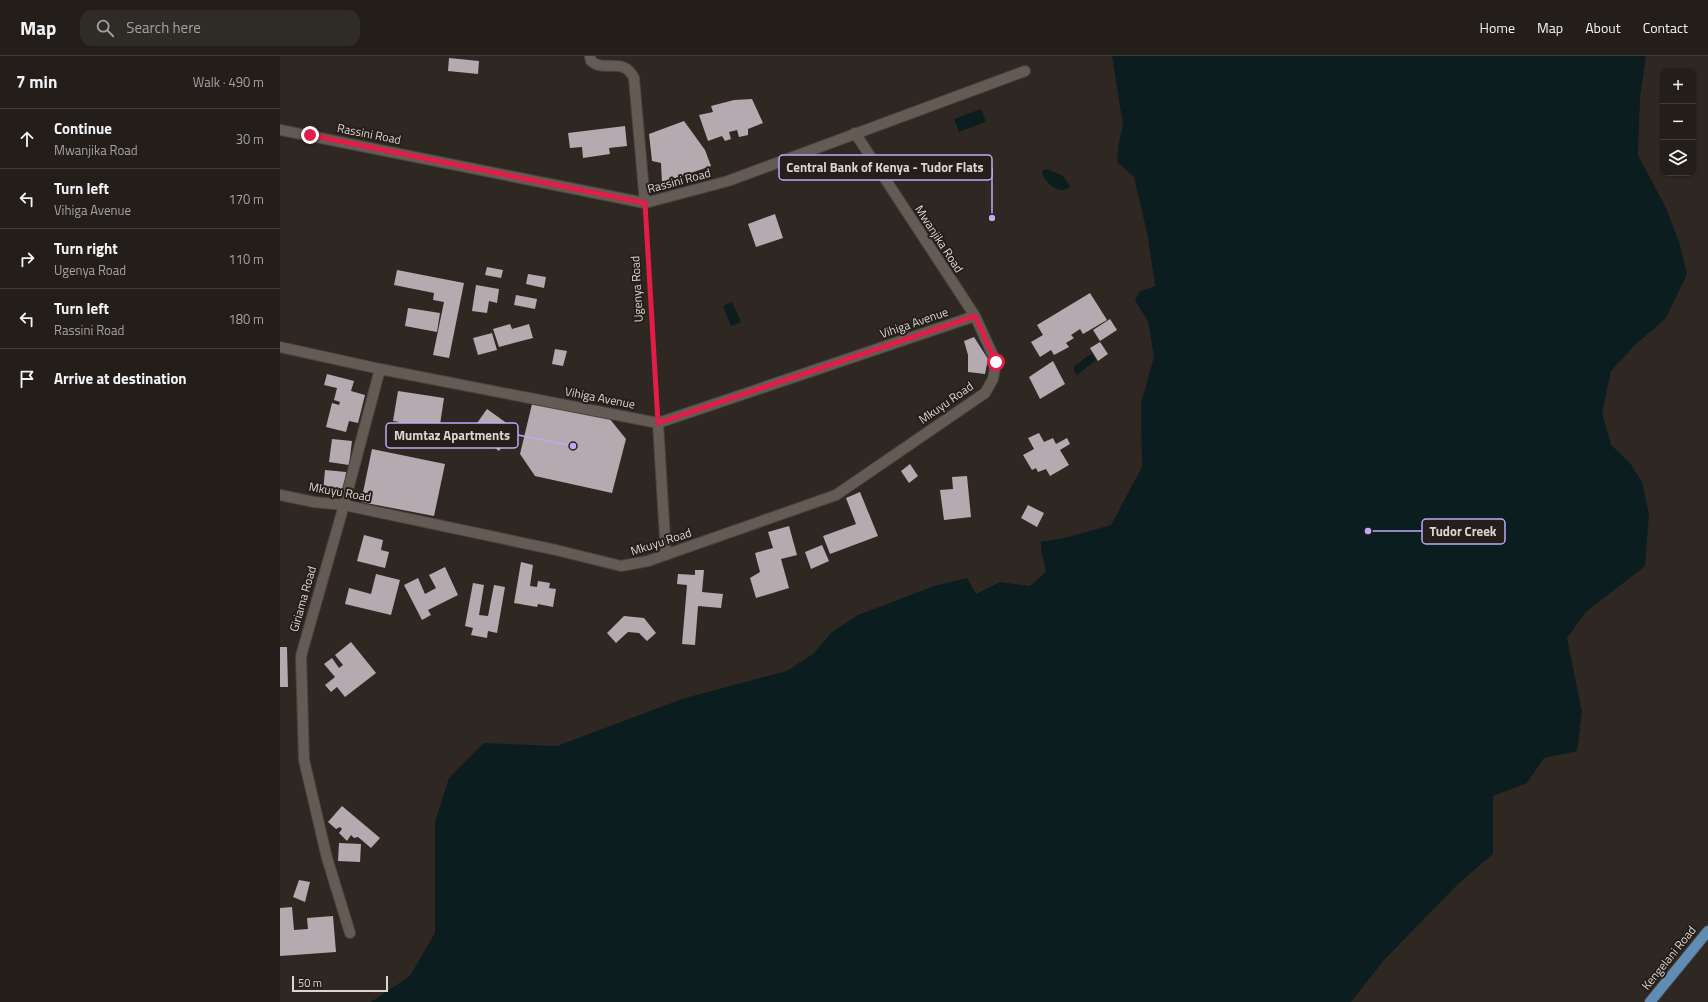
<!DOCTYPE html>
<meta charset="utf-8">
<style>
body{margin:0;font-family:"Titillium Web",sans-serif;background:#2f2b27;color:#f1f3f6}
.controls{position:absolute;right:12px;top:12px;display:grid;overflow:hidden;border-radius:8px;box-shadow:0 1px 3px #0004}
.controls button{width:36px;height:36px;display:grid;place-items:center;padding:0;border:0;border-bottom:1px solid #403c39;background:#231e1a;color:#f1f3f6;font:20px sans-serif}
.scale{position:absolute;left:12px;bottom:10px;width:96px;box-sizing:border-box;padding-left:4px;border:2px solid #dbd6d3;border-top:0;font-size:11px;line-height:14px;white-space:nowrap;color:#dbd6d3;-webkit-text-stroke:3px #251e19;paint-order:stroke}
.stop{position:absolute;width:12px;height:12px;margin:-9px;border:3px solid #e11d48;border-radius:50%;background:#fff}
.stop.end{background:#e11d48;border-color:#fff;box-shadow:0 1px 4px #0008}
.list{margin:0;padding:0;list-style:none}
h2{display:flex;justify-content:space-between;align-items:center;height:52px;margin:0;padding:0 16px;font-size:17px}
h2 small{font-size:13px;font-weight:400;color:#a3a2a2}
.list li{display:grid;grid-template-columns:26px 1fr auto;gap:12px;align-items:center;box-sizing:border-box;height:60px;padding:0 16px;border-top:1px solid #403c39}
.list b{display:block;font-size:15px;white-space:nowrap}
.list p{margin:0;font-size:13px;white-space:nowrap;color:#a3a2a2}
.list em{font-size:13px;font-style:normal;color:#a3a2a2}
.icon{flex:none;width:22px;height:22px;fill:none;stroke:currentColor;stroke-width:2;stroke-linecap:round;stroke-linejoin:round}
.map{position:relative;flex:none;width:1428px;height:946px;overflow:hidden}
header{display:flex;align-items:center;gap:24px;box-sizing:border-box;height:56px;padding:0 20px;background:#231e1a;border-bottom:1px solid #403c39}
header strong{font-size:19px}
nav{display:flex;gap:22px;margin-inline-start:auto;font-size:14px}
.search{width:280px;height:36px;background:#2f2b27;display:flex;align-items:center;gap:10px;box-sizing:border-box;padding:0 14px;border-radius:12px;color:#a3a2a2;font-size:15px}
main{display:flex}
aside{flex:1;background:#231e1a}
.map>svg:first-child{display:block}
.water{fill:#0b1d1f}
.building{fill:#b4aab0}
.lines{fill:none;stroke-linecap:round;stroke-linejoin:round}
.minor-casing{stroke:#4a433f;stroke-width:12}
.major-casing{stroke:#4a433f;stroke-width:12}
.path{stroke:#67605b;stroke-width:2.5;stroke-dasharray:4 2;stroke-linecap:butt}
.minor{stroke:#645b55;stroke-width:10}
.major{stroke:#608db6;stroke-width:10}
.route{stroke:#e11d48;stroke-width:5}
.labels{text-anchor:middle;stroke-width:4;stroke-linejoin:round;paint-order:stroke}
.street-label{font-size:12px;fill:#dbd6d3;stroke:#251e19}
.leader{fill:none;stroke:#bcaaf6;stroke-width:1.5}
.callout-dot{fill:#bcaaf6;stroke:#251e19;stroke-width:1.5}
.callout{fill:#251e19;stroke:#bcaaf6;stroke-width:1.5}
.callout-label{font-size:13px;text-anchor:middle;font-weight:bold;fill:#dbd6d3}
</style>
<header>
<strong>Map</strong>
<div class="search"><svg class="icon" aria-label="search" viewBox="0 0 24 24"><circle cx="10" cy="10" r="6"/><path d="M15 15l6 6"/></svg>Search here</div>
<nav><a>Home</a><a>Map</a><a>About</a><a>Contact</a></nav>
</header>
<main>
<aside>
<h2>7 min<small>Walk · 490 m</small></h2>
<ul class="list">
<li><svg class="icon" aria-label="ahead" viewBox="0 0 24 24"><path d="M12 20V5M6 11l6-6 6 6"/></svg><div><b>Continue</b><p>Mwanjika Road</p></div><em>30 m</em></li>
<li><svg class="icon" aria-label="left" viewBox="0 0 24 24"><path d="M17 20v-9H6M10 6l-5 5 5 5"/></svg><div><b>Turn left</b><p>Vihiga Avenue</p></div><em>170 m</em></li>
<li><svg class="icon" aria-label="right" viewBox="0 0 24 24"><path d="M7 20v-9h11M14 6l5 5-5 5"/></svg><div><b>Turn right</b><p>Ugenya Road</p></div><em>110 m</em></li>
<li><svg class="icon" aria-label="left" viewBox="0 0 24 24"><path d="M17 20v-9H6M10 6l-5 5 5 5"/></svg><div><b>Turn left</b><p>Rassini Road</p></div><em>180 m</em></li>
<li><svg class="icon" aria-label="arrive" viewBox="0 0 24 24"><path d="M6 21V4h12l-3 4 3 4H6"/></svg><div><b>Arrive at destination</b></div></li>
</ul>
</aside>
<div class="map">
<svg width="1428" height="946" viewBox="0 0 1428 946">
<rect width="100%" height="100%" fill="#2f2822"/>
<!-- water -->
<path class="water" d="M832,0h534l-6,42 -2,57 28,53 14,37 7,29 -21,44 -30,26 -25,27 -9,42 9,32 19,18 12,19 7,32 -4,52 -59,46 -19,26 15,74 -5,39 -33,7 -17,25 -34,13v58l-34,29 -75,77 -33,42h-980l39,-26 25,-43v-111l14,-44 35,-35 73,3 128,-48 102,-27 27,-18 18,-21 26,-17 76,-29 33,-8 9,16 24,-12 30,4 16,-14 -5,-23v-7l24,-4 46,-13 31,-58 -1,-64 13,-46 -6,-36 -13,-20 4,-9 16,-6 -7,-49 -14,-60 -17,-15 2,-20 4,-17z
M701,53l5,13 -27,10 -5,-13z
M766,113l16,6 8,11c-9,11 -25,-3 -28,-13l1,-3z
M452,246l9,20 -10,4 -8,-20z
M812,298l4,6 -19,15 -3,-4v-5c7,-3 11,-10 18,-12z"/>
<!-- building -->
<path class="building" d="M169,2l30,3 -1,13 -30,-3z
M472,43l11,24 -15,6v6l-9,2 -2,-7 -8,2 2,7 -6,2 -3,-5 -14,5 -9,-26 14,-3 -2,-6 23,-6z
M404,65l21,29 6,16 -49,17 -1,-20 -9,-2 -3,-27z
M345,70l2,20 -18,2 1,6 -27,4 -1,-11 -12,1 -2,-15z
M495,158l8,24 -27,9 -8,-23z
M207,211l16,3 -2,8 -16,-3z
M117,214l67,13 -15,75 -16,-3 11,-53 -11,-2 1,-7 -40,-8z
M248,218l18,3 -2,11 -18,-4z
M196,229l23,4 -2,14 -8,-2 -2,12 -15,-2z
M810,237l17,27 -24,14 -3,-5 -9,6 3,3 -8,5 3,4 -15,8 -3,-5 -11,7 -9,-15 12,-7 -6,-10z
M236,239l21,4 -2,10 -21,-4z
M128,252l32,5 -3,19 -32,-6z
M830,263l7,11 -17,11 -7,-11z
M230,268l2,5 17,-5 4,14 -34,9 -6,-18z
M212,277l5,17 -19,5 -5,-17z
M694,281l14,22 -3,15 -17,-2v-17l-4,-14z
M820,286l8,12 -10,7 -8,-13z
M275,293l12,2 -4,15 -11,-2z
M773,305l12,23 -25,15 -11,-22z
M47,318l27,7 -3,10 14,4 -7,28 -9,-2 -3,11 -20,-5 6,-24 7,2 1,-3 -6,-2 3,-12 -13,-3z
M118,335l46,7 -6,40 -40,-6 1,-10 -6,-1z
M252,348l77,14 17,21 -14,54 -77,-17 -15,-22z
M207,353l28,20 -16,22 -8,-6 6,-8 -9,-6 -7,11 -11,-9z
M759,377l5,9 9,-4 3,6 11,-6 3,6 -10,6 9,15 -19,11 -4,-7 -8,3 -2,-4 -4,2 -9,-15 11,-6 -6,-11z
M52,383l20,2 -3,24 -20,-3z
M92,393l73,15 -11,52 -73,-14z
M630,408l8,12 -9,7 -8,-12z
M45,414l21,2 -2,22 -21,-2z
M687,420l4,41 -27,3 -4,-30 13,-1 -1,-12z
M580,436l18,44 -48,18 -7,-18 33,-12 -10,-26z
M748,449l16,8 -7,14 -16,-9z
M509,470l8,29 -16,4 8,29 -33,10 -6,-20 10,-6 -5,-19 18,-5 -5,-16z
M84,479l19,5 -2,10 8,2 -4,16 -28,-7z
M542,489l7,16 -18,8 -6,-17z
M241,506l12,3 -3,21 7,1 1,-6 12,2 -1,5 7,1 -3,18 -15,-3 -1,3 -23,-4z
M165,511l13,28 -30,15 3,5 -9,5 -18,-35 14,-7 7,16 11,-6 -7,-13z
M415,514h9l-2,22 21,2 -2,14 -23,-2 -3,39 -13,-1 5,-59 -10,-1 1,-10 17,1z
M96,518l24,6 -9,35 -46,-11 4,-16 22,6z
M193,527l11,2 -5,30 9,1 6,-31 11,2 -8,46 -9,-2 -1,7 -16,-3 2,-7 -8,-2z
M344,560l20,2 12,15 -9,8 -8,-8 -11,-1 -12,11 -9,-10z
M71,586l25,31 -31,24 -8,-10 -6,5 -6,-7 10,-8 -11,-13 8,-6 7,10 4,-3 -8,-10z
M0,591h7l1,40h-8z
M62,750l38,32 -9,10 -13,-11 -4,1 -3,-3 -4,6 -8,-8 3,-4 -2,-2 -4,2 -8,-7z
M59,787l22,1 -1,18 -22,-1z
M19,824l11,2 -5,20 -12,-5z
M12,851l2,23 14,-1 -1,-11 26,-2 3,36 -56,4v-48z"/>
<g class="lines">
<!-- minor casing -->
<g class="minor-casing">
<path id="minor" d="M310,0l1,5c14,12 32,-5 43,17l11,125
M0,74l365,73 83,-22 297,-110
M0,291l100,22 278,54 317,-107
M378,367l8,132
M0,439l34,7 30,3 212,45 65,16 27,-5 188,-66 149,-102 8,-14 3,-17 -21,-46 -120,-183
M70,877l-23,-75 -23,-98 -3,-104 43,-151 36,-136"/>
</g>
<!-- major casing -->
<g class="major-casing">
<path id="major" d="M1370,946l58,-71"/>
</g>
<!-- path -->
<path class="path" d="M365,158l12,198"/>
<!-- minor -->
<use href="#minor" class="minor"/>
<!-- major -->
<use href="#major" class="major"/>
</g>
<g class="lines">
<!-- route -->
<path class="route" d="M30,79l335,68 13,220 317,-107 21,46"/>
</g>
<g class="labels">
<!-- street labels -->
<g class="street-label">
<text transform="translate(89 78) rotate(11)" y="4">Rassini Road</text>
<text transform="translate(399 125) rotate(-15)" y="4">Rassini Road</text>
<text transform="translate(659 183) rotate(57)" y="4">Mwanjika Road</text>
<text transform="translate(357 233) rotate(-93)" y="4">Ugenya Road</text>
<text transform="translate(634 267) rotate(-19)" y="4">Vihiga Avenue</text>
<text transform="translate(320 342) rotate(11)" y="4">Vihiga Avenue</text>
<text transform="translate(666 347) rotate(-35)" y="4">Mkuyu Road</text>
<text transform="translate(60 436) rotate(10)" y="4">Mkuyu Road</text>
<text transform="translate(381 486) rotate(-18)" y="4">Mkuyu Road</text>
<text transform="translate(23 543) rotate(-74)" y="4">Giriama Road</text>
<text transform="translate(1389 902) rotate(-51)" y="4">Kengelani Road</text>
</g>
</g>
<!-- callouts -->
<path class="leader" d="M712 162L712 112M293 390L238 379M1088 475L1142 475"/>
<g class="callout-dot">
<circle cx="712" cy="162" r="4"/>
<circle cx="293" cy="390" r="4"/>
<circle cx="1088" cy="475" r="4"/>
</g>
<g class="callout">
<rect x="499" y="99" width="213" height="25" rx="4"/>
<rect x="106" y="367" width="132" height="25" rx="4"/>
<rect x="1142" y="463" width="83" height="25" rx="4"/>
</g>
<g class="callout-label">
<text x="605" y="116">Central Bank of Kenya - Tudor Flats</text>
<text x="172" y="384">Mumtaz Apartments</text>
<text x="1183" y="480">Tudor Creek</text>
</g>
</svg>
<div class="controls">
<button>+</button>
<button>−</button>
<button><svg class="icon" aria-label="layers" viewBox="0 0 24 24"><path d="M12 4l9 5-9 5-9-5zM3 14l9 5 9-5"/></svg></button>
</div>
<div class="scale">50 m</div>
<div class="stop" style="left:716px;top:306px"></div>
<div class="stop end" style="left:30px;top:79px"></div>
</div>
</main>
